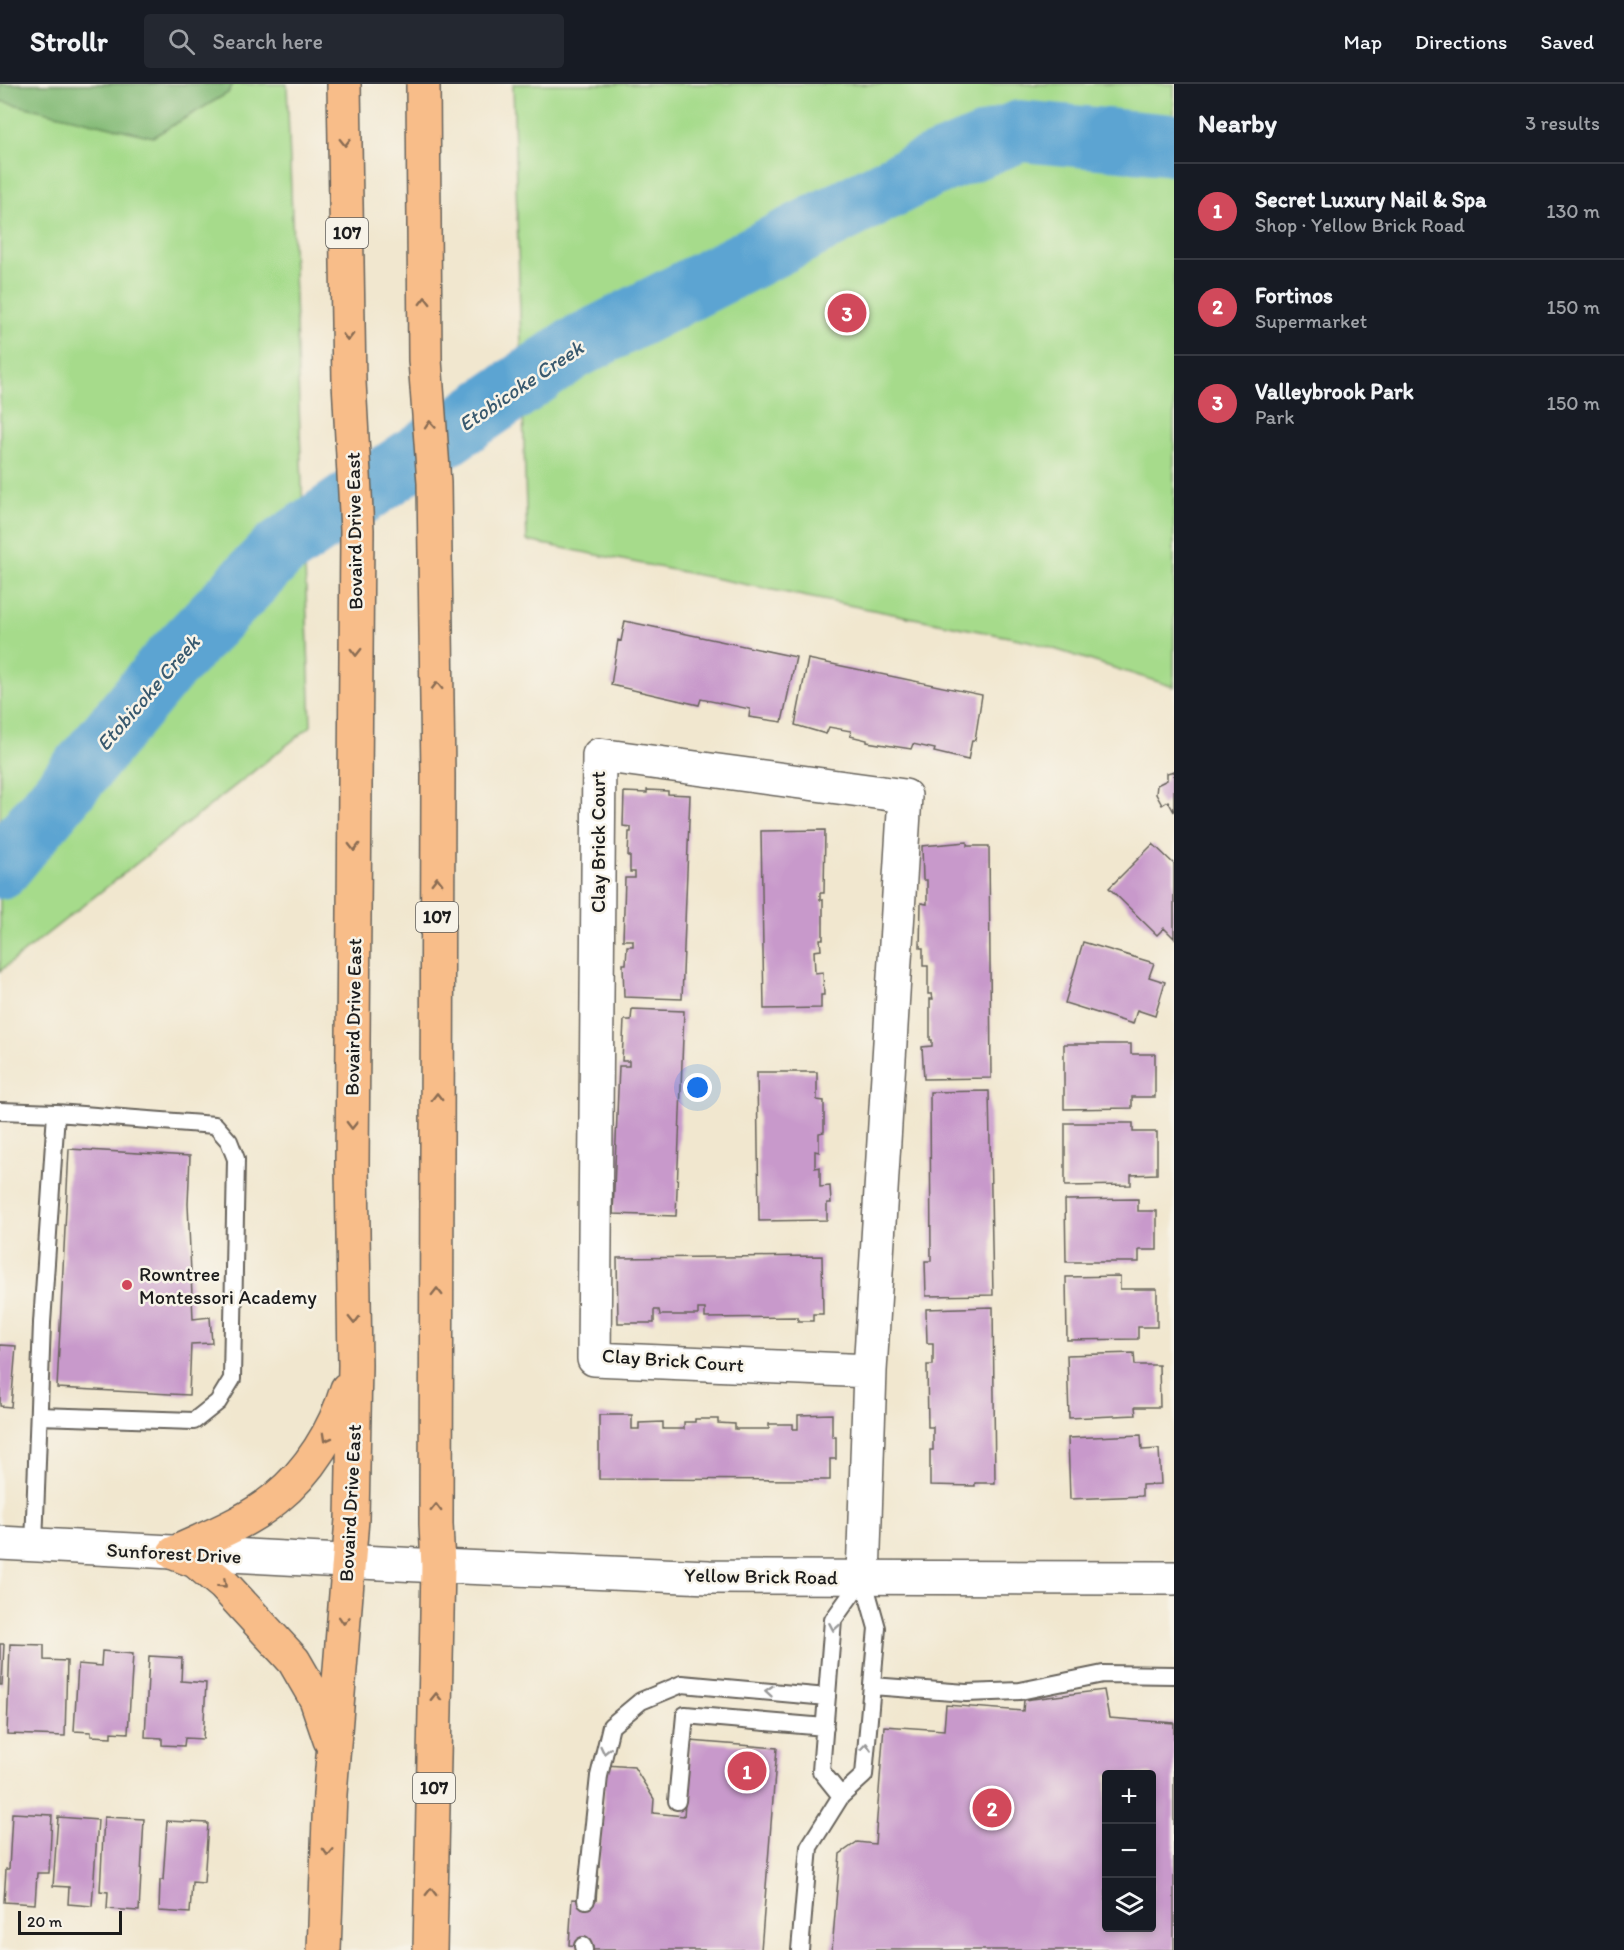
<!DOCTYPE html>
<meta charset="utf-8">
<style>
body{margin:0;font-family:Itim,sans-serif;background:#242831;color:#f1f3f6}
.controls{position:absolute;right:18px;bottom:18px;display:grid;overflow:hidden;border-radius:6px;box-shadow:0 3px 9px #0003}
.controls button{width:54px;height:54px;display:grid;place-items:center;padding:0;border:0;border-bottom:2px solid #363941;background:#171b24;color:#f1f3f6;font:30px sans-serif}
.scale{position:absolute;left:18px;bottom:15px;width:104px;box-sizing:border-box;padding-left:6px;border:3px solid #1c1c1c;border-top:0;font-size:16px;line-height:21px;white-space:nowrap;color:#1c1c1c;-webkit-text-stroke:4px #f7f3e8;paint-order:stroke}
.you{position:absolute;left:698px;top:1004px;width:21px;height:21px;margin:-15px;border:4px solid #fff;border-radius:50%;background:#1a73e8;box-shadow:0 0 0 9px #1a73e833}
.badge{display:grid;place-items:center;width:39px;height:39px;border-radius:50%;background:#d1495b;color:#fff;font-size:20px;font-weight:700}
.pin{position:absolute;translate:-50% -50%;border:3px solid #fff;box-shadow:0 2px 6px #0006}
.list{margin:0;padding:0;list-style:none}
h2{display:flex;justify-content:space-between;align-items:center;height:78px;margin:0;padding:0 24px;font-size:26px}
h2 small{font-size:20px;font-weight:400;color:#9ea1a6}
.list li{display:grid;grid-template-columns:39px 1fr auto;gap:18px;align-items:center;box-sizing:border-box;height:96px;padding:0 24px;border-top:2px solid #363941}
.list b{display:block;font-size:22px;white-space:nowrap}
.list p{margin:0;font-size:20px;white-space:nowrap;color:#9ea1a6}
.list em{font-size:20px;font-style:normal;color:#9ea1a6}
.icon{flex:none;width:33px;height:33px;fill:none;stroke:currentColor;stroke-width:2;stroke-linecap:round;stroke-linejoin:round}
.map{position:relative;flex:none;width:1174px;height:1866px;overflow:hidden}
header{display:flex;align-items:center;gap:36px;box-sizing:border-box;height:84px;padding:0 30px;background:#171b24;border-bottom:2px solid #363941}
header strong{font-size:28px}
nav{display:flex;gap:33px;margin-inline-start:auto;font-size:21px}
.search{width:420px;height:54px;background:#242831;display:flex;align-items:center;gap:15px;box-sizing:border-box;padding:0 21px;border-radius:6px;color:#9ea1a6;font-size:22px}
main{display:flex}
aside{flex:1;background:#171b24}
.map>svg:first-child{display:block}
.green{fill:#a6db8b;stroke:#617c54;stroke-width:1.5}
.forest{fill:#84bb77;stroke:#506c4a;stroke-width:1.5}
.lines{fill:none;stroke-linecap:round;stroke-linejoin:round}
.river{stroke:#5ba4d2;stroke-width:62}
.building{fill:#c899cb;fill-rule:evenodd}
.service-casing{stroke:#67635b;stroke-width:20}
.minor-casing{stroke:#67635b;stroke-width:36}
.tertiary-casing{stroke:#67635b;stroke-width:36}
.primary-casing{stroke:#67635b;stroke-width:36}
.service{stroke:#fff;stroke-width:16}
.minor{stroke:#fff;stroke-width:33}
.tertiary{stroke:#fff;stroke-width:33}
.primary{stroke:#f8bd89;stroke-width:33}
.oneway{stroke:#8a6c52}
.oneway2{stroke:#999}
.poi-dot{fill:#d1495b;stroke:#f7f3e8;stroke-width:2}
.labels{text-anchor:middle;stroke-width:5;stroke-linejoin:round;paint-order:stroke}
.shield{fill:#f7f3e8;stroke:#5e5c59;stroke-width:1.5}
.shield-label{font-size:18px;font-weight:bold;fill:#1c1c1c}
.street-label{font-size:20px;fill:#1c1c1c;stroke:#f7f3e8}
.poi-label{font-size:20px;fill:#1c1c1c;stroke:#f7f3e8;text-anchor:start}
.water-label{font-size:21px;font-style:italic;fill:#38596e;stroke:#f7f3e8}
</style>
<header>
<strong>Strollr</strong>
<div class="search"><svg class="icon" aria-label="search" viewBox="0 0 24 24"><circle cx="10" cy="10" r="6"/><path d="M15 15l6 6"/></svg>Search here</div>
<nav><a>Map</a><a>Directions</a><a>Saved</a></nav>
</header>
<main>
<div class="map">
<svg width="1174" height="1866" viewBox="0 0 1174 1866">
<rect width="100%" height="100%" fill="#f7f3e8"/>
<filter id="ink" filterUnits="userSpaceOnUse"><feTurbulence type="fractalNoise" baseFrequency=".0167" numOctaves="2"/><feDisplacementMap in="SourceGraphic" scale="12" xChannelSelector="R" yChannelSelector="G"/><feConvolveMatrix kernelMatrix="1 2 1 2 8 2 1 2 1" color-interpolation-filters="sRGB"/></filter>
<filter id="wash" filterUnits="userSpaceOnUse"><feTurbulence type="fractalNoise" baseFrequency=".008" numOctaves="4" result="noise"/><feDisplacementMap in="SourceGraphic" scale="24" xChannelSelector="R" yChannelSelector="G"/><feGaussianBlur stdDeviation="1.35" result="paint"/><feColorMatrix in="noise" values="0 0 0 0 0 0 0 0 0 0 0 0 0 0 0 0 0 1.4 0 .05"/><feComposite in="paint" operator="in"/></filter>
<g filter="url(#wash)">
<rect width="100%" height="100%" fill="#f1e7cf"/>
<!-- green -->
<path class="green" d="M0,0h287l24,642 -311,245z
M513,0h661v603l-145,-46 -502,-100z"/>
<!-- forest -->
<path class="forest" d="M0,0h233l-5,9 -75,44 -153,-36z"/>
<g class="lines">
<!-- river -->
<path class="river" d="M0,784l165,-199 113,-118 295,-202 357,-182 90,-36 154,14"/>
</g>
<g id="blocks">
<!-- building -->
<path class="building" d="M625,537l171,36 -14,65 -33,-5 1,-8 -49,-10 -2,6 -88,-20 7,-45 3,1z
M808,575l174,36 -7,45h-3l-4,20 -34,-8 1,-3 -22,-5 -2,5 -44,-7v-2l-17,-4 1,-5 -22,-4 -3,7 -31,-9z
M1174,687v41l-6,-11 -6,4 -6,-11 1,-9 10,-5v-7z
M647,706l21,1v3l22,1 -8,204 -58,-2 -1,-33h3l1,-18h6v-6h-10l2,-62h10v-6h-5v-16h-2l1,-24h2v-5l-8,-1 1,-34 23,1z
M825,746l-1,63h-4v7h3v39h-3l1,11 -7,1 1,22 8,-1 1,23h-3v13l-57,1 -3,-178z
M967,758v4h22l2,232 -67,1 -2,-32 10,-1v-6h-2v-41h3l-1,-5h-4v-28h-5v-18h-3l1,-45 6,1v-24h-4l-1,-34z
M1153,760l21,20v74l-10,-10 -7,7 -48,-47z
M1083,858l71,21 -5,14 16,5 -10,34 -18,-6 -4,14 -68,-21z
M632,925l52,2 -8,205 -63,-2 6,-148h10v-5h-7l2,-41h7z
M1064,960h67v10h24v43h-23v11l-68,1z
M757,988h60v28l7,1v31l-5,1v19l-4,-1v17l5,-1v20l10,-1 1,17h-4v17l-68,1z
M989,1007l4,204 -67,1 -1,-35h6l-1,-169z
M1065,1039h68v9h24v42l-26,1v10l-66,1z
M69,1065l121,7 -2,48 5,115 17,-2 2,26 -21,1 -2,51 -132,-7z
M1138,1115v12h19v39h-18v12h-73l-1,-62z
M822,1172l1,58h-10v7h-15v-4l-93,1v-9h-7v6h-38l-1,-5h-5v13h-36l-1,-65z
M1120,1192v13h37v38h-19v12l-71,1 -1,-63z
M993,1223l2,176h-20v3l-45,-1v-35h3v-23h-5l-1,-62h6v-22h-6l-1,-34z
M0,1261l16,1 -5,61 -11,-1z
M1134,1269l1,12h24l1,42h-25l1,8 -67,3 -2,-63z
M832,1330v23h4v22h-6v21l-231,-1v-64h33v14h7v-6l24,-1v7h21v-7h11v-3h23v4l17,1v5h34v-5h24v5h5v-14z
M1141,1351l1,15 17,-1 2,35 -19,1v11l-72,3 -2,-61z
M0,1560h4l-2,41h-2z
M10,1560l34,1v15l23,1 -2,75 -58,-2z
M102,1567l31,3 -5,79 -17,-1v5l-20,-1v-4l-17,-1 4,-67 23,2z
M149,1572l33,2 -1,23 25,2 -3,56 -18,-1 -1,8 -22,-1v-7l-17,-1z
M1104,1606l5,28 65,5v227h-342l8,-96 17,-12 18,2 9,-118 60,4 2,-25 77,6 1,-11zM1106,1690h46v154h-46z
M690,1657l87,7 -16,202h-169l1,-3 -24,-2 3,-46 24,2 10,-136 28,2 20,32 -1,14 31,3z
M12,1729l40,2 -3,58h-12l-2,31 -31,-2 2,-33h3z
M58,1733l40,3 -6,86 -24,-2 1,-17 -16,-1z
M104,1733l40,2 -5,92 -32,-2 1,-17 -8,-1z
M167,1737l41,2 -4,60 -12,-1 -2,31 -31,-2 1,-31h3z"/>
</g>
</g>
<g filter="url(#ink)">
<use href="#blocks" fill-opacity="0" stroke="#67635b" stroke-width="1.5"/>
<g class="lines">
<!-- service casing -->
<g class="service-casing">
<path id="service" d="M0,1027l56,2
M34,1461l8,-222 14,-210 159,12 14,16 7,18 -4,220 -14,23 -24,19 -155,-5
M872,1602l94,7 54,-2 83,-17 71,1
M841,1712l-20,-25 12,-151 30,-42
M677,1717l8,-86 140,12
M586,1816l13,-124 12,-50 30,-25 41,-17 145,13
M583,1862l1,4
M800,1866l9,-103 32,-51 23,-21 13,-147 -14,-50"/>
</g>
<!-- minor casing -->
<g class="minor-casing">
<path id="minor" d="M438,1482l271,11 465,1
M863,1494l7,-207 35,-575 -306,-41 -5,604 276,12"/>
</g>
<!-- tertiary casing -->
<g class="tertiary-casing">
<path id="tertiary" d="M0,1459l438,23"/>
</g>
<!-- primary casing -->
<g class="primary-casing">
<path id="primary" d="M423,0l2,276 9,123 4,292 -2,749 2,42 -8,384
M174,1469c34,-16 72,-30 101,-54 34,-27 60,-69 72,-110
M174,1469l21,8 29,24 70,76 22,38 14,41
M324,1866l6,-156 22,-275 3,-154 -3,-199 5,-636 -8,-148 -5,-298"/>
</g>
<!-- service -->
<use href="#service" class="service"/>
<!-- minor -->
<use href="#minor" class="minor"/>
<!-- tertiary -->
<use href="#tertiary" class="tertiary"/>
<!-- primary -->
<use href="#primary" class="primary"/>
</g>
<!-- one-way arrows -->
<defs><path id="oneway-chevron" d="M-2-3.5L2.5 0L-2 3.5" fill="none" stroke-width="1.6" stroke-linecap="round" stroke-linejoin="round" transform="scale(1.5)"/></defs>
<g class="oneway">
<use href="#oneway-chevron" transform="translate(345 58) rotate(89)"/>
<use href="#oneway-chevron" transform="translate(425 217) rotate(-90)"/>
<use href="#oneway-chevron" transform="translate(348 253) rotate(89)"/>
<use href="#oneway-chevron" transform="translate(430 341) rotate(-94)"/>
<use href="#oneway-chevron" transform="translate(356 568) rotate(90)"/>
<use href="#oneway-chevron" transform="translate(437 602) rotate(-91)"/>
<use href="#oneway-chevron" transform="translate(354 763) rotate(90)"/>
<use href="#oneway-chevron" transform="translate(437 797) rotate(-90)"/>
<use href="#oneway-chevron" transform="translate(437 1013) rotate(-90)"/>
<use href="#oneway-chevron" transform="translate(352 1041) rotate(91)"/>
<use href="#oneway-chevron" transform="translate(437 1208) rotate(-90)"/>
<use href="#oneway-chevron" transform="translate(354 1236) rotate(89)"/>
<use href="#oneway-chevron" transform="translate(326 1354) rotate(119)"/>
<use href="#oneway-chevron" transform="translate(436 1424) rotate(-89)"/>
<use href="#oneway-chevron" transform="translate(223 1500) rotate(42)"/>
<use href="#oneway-chevron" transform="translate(344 1536) rotate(94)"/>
<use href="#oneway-chevron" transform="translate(436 1613) rotate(-89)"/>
<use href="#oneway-chevron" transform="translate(328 1768) rotate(92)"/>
<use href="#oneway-chevron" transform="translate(431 1808) rotate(-89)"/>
</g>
<g class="oneway2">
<use href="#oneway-chevron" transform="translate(834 1543) rotate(100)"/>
<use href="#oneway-chevron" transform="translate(769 1607) rotate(-175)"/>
<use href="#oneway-chevron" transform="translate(866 1663) rotate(-85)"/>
<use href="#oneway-chevron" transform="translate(605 1666) rotate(103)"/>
</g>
</g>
<!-- markers -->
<circle class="poi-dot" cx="127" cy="1201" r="6"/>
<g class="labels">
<!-- shield labels -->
<g class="shield">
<rect x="326" y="134" width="42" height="30" rx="4.5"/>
<rect x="416" y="818" width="42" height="30" rx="4.5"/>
<rect x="413" y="1689" width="42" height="30" rx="4.5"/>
</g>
<g class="shield-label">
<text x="347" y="155">107</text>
<text x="437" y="839">107</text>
<text x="434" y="1710">107</text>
</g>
<!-- street labels -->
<g class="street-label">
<text transform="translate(354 447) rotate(-91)" y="7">Bovaird Drive East</text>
<text transform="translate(598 758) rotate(-90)" y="7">Clay Brick Court</text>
<text transform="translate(353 933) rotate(-89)" y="7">Bovaird Drive East</text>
<text transform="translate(673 1276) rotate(4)" y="7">Clay Brick Court</text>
<text transform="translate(350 1419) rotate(-87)" y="7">Bovaird Drive East</text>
<text transform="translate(174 1469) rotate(3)" y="7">Sunforest Drive</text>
<text transform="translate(761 1492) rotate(1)" y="7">Yellow Brick Road</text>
</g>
<!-- poi labels -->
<g class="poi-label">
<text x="139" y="1197">Rowntree<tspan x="139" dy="23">Montessori Academy</tspan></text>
</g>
<!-- water labels -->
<g class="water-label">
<text transform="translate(521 302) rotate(-34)" y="7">Etobicoke Creek</text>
<text transform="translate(148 609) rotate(-49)" y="7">Etobicoke Creek</text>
</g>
</g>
</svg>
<div class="controls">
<button>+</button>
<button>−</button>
<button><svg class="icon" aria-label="layers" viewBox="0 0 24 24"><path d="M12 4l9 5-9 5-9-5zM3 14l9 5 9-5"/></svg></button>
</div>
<div class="scale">20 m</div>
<div class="you"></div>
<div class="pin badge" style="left:747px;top:1687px">1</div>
<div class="pin badge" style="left:992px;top:1724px">2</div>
<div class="pin badge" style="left:847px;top:229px">3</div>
</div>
<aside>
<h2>Nearby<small>3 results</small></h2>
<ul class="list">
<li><span class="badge">1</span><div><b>Secret Luxury Nail &amp; Spa</b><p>Shop · Yellow Brick Road</p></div><em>130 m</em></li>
<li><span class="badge">2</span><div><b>Fortinos</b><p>Supermarket</p></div><em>150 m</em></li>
<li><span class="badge">3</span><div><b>Valleybrook Park</b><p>Park</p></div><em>150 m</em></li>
</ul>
</aside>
</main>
